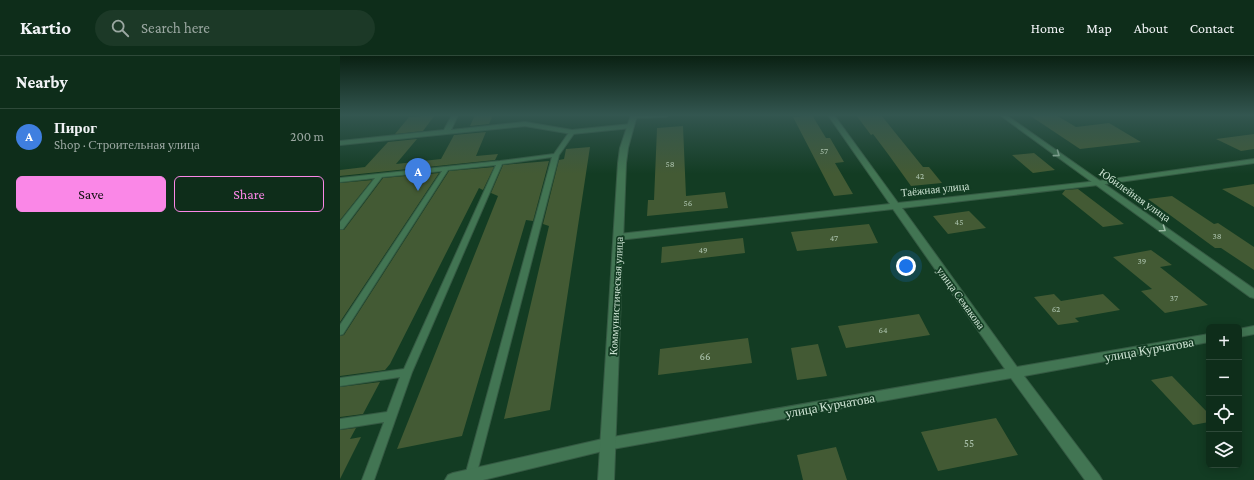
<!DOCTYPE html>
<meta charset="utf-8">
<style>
body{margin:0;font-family:"Crimson Pro",serif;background:#1c3927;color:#f1f3f6}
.controls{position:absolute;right:12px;bottom:12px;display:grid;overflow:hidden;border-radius:6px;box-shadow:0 2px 10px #0003}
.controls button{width:36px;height:36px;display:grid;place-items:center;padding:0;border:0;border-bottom:1px solid #2e4939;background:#0e2d1a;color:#f1f3f6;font:20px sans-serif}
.you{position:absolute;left:566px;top:210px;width:14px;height:14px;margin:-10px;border:3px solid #fff;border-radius:50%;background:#1a73e8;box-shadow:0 0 0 6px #1a73e833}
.badge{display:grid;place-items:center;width:26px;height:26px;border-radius:50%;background:#fa87e7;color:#fff;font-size:13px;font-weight:700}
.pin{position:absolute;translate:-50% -33px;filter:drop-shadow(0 1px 2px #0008)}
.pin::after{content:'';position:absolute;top:21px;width:14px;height:12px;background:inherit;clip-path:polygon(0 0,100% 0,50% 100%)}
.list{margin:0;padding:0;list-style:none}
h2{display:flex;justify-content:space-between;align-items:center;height:52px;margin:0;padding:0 16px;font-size:17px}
h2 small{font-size:13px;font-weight:400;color:#9ba8a2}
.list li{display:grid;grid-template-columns:26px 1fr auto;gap:12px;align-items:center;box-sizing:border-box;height:56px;padding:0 16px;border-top:1px solid #2e4939}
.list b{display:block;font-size:15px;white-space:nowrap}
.list p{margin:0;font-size:13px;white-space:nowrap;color:#9ba8a2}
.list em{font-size:13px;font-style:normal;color:#9ba8a2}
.actions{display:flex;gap:8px;padding:12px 16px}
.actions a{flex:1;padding:9px 0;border:1px solid #fa87e7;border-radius:6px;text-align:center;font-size:14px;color:#fa87e7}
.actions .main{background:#fa87e7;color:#111}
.icon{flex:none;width:22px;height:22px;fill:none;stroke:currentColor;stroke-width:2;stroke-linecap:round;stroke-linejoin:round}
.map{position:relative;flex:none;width:914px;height:424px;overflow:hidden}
header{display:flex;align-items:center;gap:24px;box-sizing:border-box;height:56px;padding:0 20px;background:#0e2d1a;border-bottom:1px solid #2e4939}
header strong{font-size:19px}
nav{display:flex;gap:22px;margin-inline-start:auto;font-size:14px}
.search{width:280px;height:36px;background:#1c3927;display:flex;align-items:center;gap:10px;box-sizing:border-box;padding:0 14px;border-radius:22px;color:#9ba8a2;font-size:15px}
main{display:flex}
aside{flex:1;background:#0e2d1a}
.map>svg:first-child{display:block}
.building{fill:#435a34}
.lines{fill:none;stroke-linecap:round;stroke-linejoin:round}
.service-casing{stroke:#355a43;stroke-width:2}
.minor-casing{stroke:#355a43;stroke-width:2}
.tertiary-casing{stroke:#355a43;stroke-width:2}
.service{fill:#427553;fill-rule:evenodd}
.minor{fill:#427553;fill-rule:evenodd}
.tertiary{fill:#427553;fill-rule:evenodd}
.oneway{stroke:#9dbda7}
.labels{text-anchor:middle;stroke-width:3.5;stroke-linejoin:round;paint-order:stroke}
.number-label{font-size:9px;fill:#abc2ac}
.street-label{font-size:11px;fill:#cee4d4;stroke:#133c23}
.near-number-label{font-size:11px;fill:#abc2ac}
.near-street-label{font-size:13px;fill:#cee4d4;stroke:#133c23}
</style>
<header>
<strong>Kartio</strong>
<div class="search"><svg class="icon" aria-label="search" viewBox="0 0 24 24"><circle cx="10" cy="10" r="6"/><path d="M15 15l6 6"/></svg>Search here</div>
<nav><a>Home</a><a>Map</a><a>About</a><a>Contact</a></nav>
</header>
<main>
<aside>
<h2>Nearby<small></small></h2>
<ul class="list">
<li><span class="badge" style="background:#3f7fe0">A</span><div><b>Пирог</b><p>Shop · Строительная улица</p></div><em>200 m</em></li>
</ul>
<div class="actions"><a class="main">Save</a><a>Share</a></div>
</aside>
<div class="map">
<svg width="914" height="424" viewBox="0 0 914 424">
<rect width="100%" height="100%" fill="#133c23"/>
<!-- building -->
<path class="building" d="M95,59l-12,16 -28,3 14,-17z
M135,59h18l-4,9 -19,2z
M472,59l14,23h4l14,24 -9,1 18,31 -19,2 -41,-79z
M516,59h25l42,52h6l13,16 -31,3 -23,-32 -15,-20 -2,1z
M689,59h27l20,12 33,-4 32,19 -61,7z
M343,70l3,70 39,-4 3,16 -81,8 1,-16h6l3,-72z
M146,76l-10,24 22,-2 -3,6 -155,16v-6l25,-3 23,-25 29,-3 -21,25 45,-5 13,-24z
M914,78v15l-13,2 -25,-12z
M250,91l-40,263 -46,9 45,-193 -6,-2 16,-64 5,-1 2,-10z
M694,97l21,17 -22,3 -21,-18z
M209,105l-16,60 -7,-1 -64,216 -65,13 101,-253 -7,-3 12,-28z
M154,111l-11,23 -4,-2 -89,176 -5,6 -45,6v-40l4,-1 105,-164z
M99,117l-99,149v-92h4l39,-52z
M32,124l-32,40v-37z
M914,128v23l-32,-18z
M738,133l46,35 -21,3 -41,-33 3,-4z
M832,140l42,28 4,-1 36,24v23l-33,-22h-6l-67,-49z
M629,155l17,17 -38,6 -15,-18z
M529,168l9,19 -81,8 -6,-19z
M403,182l2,15 -84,10 1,-16z
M811,194l21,15 -12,2 48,38 -43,8 -24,-22 11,-2 -39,-32z
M714,238l7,7 42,-7 17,16 -45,8 4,4 -21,3 -24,-28z
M579,258l11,21 -84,13 -8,-22z
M408,282l4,25 -94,12 2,-26z
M478,288l9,32 -30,4 -6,-32z
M832,320l37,38v8l-16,3 -42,-45z
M40,326l-17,32 -23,3v-30z
M656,362l22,37 -80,16 -17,-39z
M16,372l-6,11 11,-2 -21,42v-49z
M496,391l11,33h-44l-6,-25z"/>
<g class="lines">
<!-- service casing -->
<g class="service-casing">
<path id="service" d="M232,74l3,2 -16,23 -84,325h-8l-2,-4 87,-319 -50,7 -90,208 -38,108h-12l22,-58 -44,7v-10l47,-7 13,-35 -60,9v-8l64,-9 92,-204 -48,5 -105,164 -3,1v-10l102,-154 -60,6 -39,52h-3v-7l35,-44 -35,4v-4l160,-17 54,-7 16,-23z"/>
</g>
<!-- minor casing -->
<g class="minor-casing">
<path id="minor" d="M112,59h6l-7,15 74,-8 47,8 59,-6 3,2 -3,2 -59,6 -47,-8 -185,19v-4l104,-11z
M294,59h35l-3,2 -34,1v-2z
M488,59h6l64,88 200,-22 156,-22v4l-156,22 -196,23 115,159 192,-33v8l-185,34 75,99 3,5h-17l-74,-102 -404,72 -124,30h-38l3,-5 5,-2 154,-35 398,-69 -112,-160 -274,31 -5,-3 5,-3 271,-30z
M914,270v8l-15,3v-8z"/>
</g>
<!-- tertiary casing -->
<g class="tertiary-casing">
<path id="tertiary" d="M291,59h6l-9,33 -2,15 -12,317h-16l20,-317 2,-15z
M660,59h6l248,174v9l-4,-1z"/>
</g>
<!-- service -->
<use href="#service" class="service"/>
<!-- minor -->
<use href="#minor" class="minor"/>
<!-- tertiary -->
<use href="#tertiary" class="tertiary"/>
</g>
<!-- one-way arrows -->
<defs><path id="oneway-chevron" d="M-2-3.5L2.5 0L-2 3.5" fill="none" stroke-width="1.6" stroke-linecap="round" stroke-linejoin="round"/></defs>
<g class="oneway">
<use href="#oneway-chevron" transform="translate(717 98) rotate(36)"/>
<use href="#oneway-chevron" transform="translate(823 173) rotate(35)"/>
</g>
<!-- sky -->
<linearGradient id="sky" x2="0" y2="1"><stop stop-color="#0a2113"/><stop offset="0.5" stop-color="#335650"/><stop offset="1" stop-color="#335650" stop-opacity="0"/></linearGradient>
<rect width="914" height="118" fill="url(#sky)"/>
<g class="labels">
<!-- number labels -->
<g class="number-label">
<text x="484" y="98">57</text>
<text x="330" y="111">58</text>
<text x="580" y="123">42</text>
<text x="348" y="150">56</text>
<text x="619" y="169">45</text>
<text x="877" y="183">38</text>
<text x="494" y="185">47</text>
<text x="363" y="197">49</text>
<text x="802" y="208">39</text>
<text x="834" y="245">37</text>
<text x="716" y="256">62</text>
<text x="543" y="277">64</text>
</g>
<!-- street labels -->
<g class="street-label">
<text transform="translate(595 133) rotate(-6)" y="4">Таёжная улица</text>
<text transform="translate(795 139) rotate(35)" y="4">Юбилейная улица</text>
<text transform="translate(276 240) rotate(-87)" y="4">Коммунистическая улица</text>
<text transform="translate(621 242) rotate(54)" y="4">улица Семакова</text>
</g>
<!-- near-number labels -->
<g class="near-number-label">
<text x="365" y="304">66</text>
<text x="629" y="391">55</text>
</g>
<!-- near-street labels -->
<g class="near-street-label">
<text transform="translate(809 293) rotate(-10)" y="5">улица Курчатова</text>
<text transform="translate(490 349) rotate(-10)" y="5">улица Курчатова</text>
</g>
</g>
</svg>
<div class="controls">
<button>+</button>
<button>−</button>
<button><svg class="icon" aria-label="locate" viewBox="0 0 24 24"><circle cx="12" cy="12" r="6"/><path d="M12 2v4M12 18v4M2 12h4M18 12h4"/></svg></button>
<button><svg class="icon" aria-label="layers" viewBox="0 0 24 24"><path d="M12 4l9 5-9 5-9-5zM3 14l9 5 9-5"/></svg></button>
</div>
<div class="you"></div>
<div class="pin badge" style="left:78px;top:135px;background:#3f7fe0">A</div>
</div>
</main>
